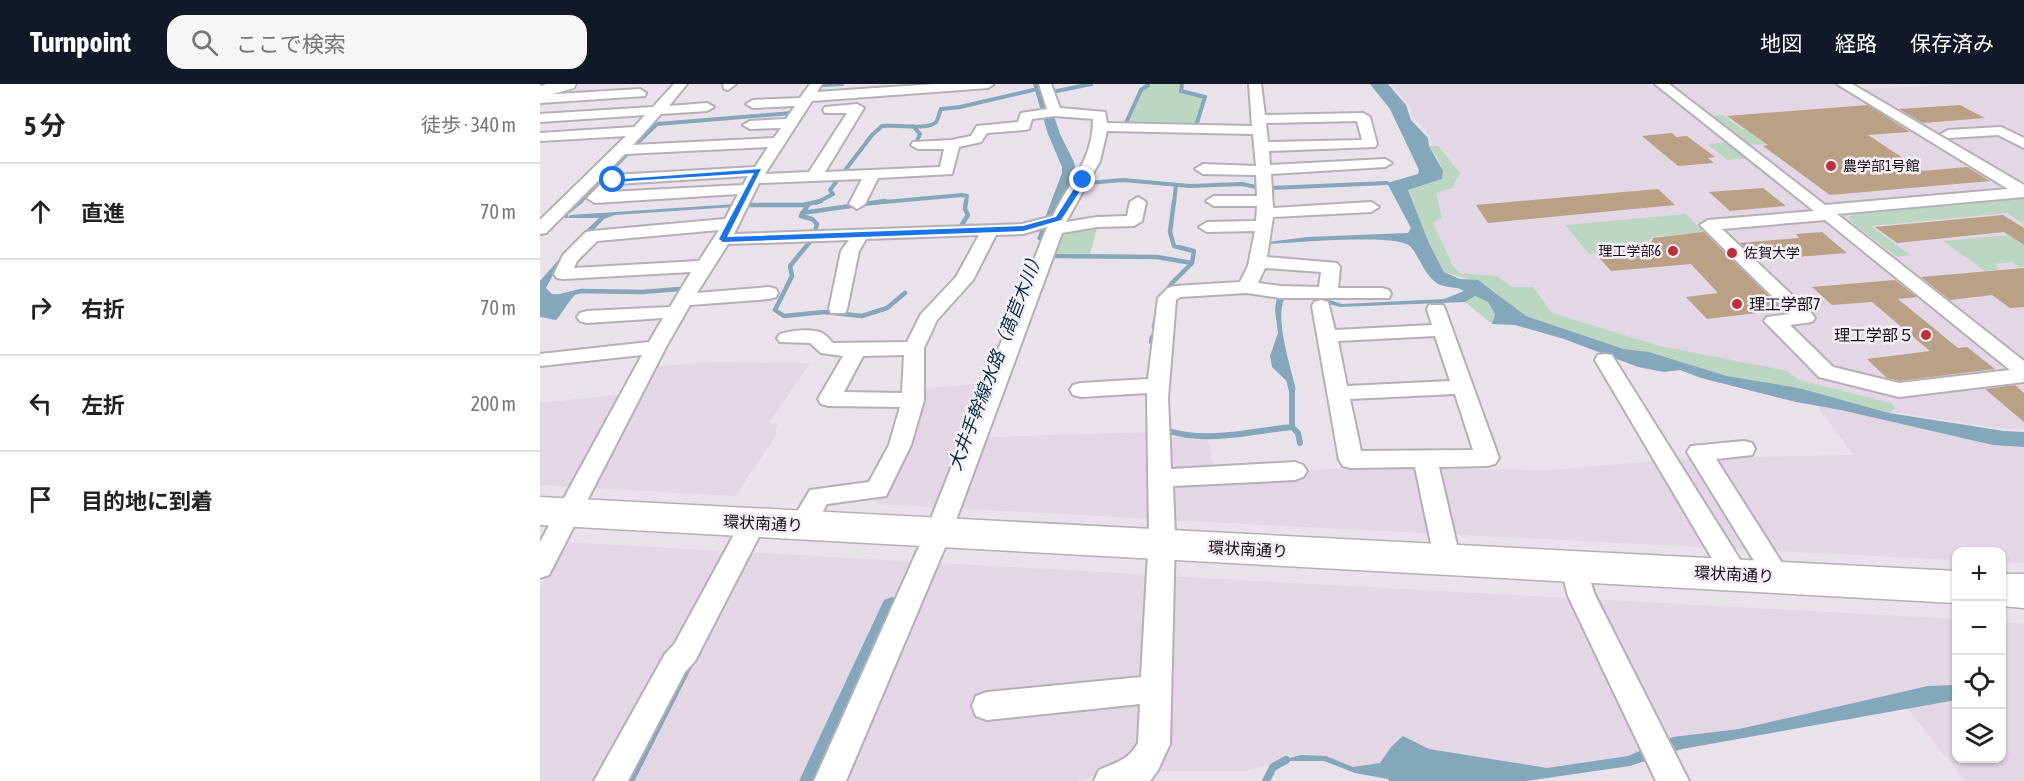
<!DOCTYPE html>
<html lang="ja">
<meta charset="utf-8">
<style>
body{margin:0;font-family:"Asap Condensed","Noto Sans JP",sans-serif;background:#f6f6f6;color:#222}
.controls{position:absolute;right:18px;bottom:18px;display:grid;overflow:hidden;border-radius:12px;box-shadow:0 2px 4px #0004}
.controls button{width:54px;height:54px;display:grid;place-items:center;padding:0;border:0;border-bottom:2px solid #e0e0e0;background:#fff;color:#222;font:30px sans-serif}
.stop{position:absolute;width:18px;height:18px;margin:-14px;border:4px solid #1a73e8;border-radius:50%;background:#fff}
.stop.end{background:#1a73e8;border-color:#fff;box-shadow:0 2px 6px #0008}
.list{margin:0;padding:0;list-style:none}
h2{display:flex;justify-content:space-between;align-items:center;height:78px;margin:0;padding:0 24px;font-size:26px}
h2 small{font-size:20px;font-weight:400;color:#767676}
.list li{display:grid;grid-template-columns:39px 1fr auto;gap:18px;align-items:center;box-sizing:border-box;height:96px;padding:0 24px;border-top:2px solid #e0e0e0}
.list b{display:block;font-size:22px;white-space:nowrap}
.list em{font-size:20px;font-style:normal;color:#767676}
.icon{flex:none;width:33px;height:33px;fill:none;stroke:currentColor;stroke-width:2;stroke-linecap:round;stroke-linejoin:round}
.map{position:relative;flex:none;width:1484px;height:697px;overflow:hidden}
header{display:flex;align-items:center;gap:36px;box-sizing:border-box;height:84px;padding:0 30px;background:#111827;color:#fff}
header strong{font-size:28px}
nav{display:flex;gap:33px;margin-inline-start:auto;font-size:21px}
.search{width:420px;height:54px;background:#f6f6f6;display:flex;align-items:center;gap:15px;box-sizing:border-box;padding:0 21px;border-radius:18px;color:#767676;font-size:22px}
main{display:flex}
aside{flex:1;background:#fff}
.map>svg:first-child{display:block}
.built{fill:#e3d6e5}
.green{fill:#bcd7c1}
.water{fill:#85a7bb}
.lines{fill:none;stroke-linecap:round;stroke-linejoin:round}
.stream-far3{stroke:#85a7bb;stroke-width:4}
.stream-far2{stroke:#85a7bb;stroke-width:4.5}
.stream-far1{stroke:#85a7bb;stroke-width:6}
.stream{stroke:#85a7bb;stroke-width:8}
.canal{fill:#85a7bb;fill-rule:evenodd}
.building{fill:#baa186}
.street-casing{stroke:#b6afb7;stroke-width:4}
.primary-casing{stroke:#b6afb7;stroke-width:3}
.highway-casing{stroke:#b6afb7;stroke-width:3}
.street{fill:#fff;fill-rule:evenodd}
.primary{fill:#fff;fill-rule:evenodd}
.highway{fill:#fff;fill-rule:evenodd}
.route{fill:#1a73e8}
.poi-dot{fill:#be2e3c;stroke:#f7eff8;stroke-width:2}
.labels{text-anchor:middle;stroke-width:5;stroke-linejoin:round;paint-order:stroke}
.far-poi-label{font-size:14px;fill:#100e11;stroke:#f7eff8;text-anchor:start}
.poi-label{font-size:16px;fill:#100e11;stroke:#f7eff8;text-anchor:start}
.street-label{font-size:16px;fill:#100e11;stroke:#f7eff8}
.water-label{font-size:18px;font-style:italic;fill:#002d43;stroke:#f7eff8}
</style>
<header>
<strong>Turnpoint</strong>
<div class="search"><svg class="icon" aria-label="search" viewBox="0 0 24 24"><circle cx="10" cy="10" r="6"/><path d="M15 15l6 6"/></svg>ここで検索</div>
<nav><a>地図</a><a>経路</a><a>保存済み</a></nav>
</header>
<main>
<aside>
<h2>5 分<small>徒歩 · 340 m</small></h2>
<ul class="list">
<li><svg class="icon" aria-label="ahead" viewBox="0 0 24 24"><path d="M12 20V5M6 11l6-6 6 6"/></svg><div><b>直進</b></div><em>70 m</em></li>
<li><svg class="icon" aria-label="right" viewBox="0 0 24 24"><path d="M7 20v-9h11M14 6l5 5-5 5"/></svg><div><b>右折</b></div><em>70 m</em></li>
<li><svg class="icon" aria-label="left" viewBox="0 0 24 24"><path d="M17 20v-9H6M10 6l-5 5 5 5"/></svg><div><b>左折</b></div><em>200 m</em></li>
<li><svg class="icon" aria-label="arrive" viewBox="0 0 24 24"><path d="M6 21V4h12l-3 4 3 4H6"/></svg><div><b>目的地に到着</b></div></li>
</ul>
</aside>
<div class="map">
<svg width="1484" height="697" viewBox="0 0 1484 697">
<rect width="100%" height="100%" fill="#eae2eb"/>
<!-- built -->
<path class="built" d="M850,0h450l11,6 105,-6h68v345h-19l-113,-17 -364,-98 -77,-41 -31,-79 36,-22 -24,-27 -6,-14 -14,-15 -3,-11z
M171,278l99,1 -41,60 8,1 -2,13 -40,59 -195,-11v-82l85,-9 15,-26z
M440,300l-22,54 195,-6 2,87 -279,-15 21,-53 18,-62z
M1273,317l211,42v120l-22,-1v-11h-46v9l-789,-40 -2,-82 42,-3 8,42 132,-9 204,2 141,-12 162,-3z
M24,458l589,33 -10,172 -21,25 -48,9h-534v-192z
M624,492l792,43v139h46v-136l22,2v157h-59l-64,-81 -263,59 -132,22 -149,-12 -44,-12 -34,4 -33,10h-89z"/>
<!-- green -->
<path class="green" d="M611,0h31l-1,7 23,6 -9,30 -69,-1 16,-36z
M1183,31l19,14 22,-2 22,15 -36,3 -39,-29z
M1189,58l20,16 -22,2 -20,-16z
M889,62h9l22,27 -8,15 -16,5 6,25 -9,5 20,43 7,7 37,3 15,11h21l19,26 108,33 127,25 12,9 92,23 4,5 -6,5 -90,-25 -72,-12 -78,-24 -25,-3 -98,-33 -15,-9 -15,-15 -21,-11 -31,-9 -15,-29 -21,-53 34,-11c2,-13 -6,-22 -13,-33z
M1484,115v25l-17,-11 -136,13 39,29 -13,2 -43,-33 -6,-7 8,-3z
M1146,130l19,19 -53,4 -6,5 2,7 -59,5 -24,-29z
M558,141l-8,29 -36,-1 7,-21z
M1468,151l16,10v22h-5l-8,-5 -17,2 6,5 -15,2 -42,-30z
M935,212l13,6 7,12 -3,10 -27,-22z"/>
<!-- water -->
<path class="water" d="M830,0h18l18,21 5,15 17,18 1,8 14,25 -1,8 -34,11 21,53 15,29 16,7 18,1 48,36 98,33 25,3 78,24 72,12 90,25 115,18 20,1v15l-31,-2 -152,-35 -45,-8 -95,-24 -21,-8 -16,2 -26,-5 -74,-28 -49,-14 -23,-1 3,-10 -7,-12 -13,-6 -10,6 -125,5 -25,-7h-31c-9,20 7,68 12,90l-24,-23 -2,-11 8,-23 -3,-23 2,-14h40l25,8 102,-5 20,-8c-7,-5 -19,-3 -26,-7 -14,-9 -18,-27 -28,-38 -14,-13 -121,-3 -144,-2l1,-2 40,-5 101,-4 3,-5 -24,-45 31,-9 1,-4 -29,-61z
M196,120l-2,3 -119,8 -11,4 -49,52 -9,17 6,6 23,1c-5,4 -17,24 -19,25 -3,0 -12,-3 -16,-3v-36l37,-42 22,-21h-31l2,-3z
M1416,601v15l-274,49 -52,17 -104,15h-137l-1,-2 -33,-6 -31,-12h-45l22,-6 25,1 27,11 27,-4 12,-17 11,-10 26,13 118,19 81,-12 45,-19 66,-8 189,-43z"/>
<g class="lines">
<!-- stream-far3 -->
<path class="stream-far3" d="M642,0l-1,7 24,6 -9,29
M278,5l2,-4 22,-1
M512,8l39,-8
M585,41l16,-35 7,-5
M373,42l7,8 -4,9
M94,62l23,-22 135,-11
M524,101l59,-5 67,6 52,-2 14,3
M731,104l116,-5
M39,119l48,-49
M276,119l17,-9 -3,-4 42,-55 10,-9c11,-2 46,5 54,-4 2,-2 3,-9 5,-13l19,-2 73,-17
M333,119l89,-8 5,1 -1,7
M634,119l2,-18"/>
<!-- stream-far2 -->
<path class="stream-far2" d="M426,117l-1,8 3,6 -7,11h13
M634,117l-4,31 4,14 20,5 -2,12
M202,121h61l18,-4
M268,121l-7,11 11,3 5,5 -4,14 -23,28 2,10 -17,34 9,6 40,-4 38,4 25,-8 18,-15
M262,129l83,-12
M26,132l-1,-2 16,-13
M514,172l103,1 35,6 -20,20 -9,13
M21,212l20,-5 61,1 38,-3
M614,243l2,-10
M611,258l1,-5"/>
<!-- stream-far1 -->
<path class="stream-far1" d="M749,295l3,12v36l6,6 2,10
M629,347c38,12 84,0 123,-4"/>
<!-- stream -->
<path class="stream" d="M90,697l58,-115
M726,697l7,-14 13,-7"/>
<!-- canal -->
<path class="canal" d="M493,0h10l17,50 14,28 2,11 -25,66 -7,4 -7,-4 25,-66v-6l-14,-33z
M352,513l8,3 4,7 -77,174h-28l85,-181z"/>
</g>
<!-- building -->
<path class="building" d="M1328,21l42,27 -42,3 55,36 44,-4 23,14 -160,14 -67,-49 5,-1 -41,-29z
M1420,21l25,13 -62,5 -24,-14z
M1132,49l4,4 11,-1 28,21 -7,1 6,5 -36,3 -36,-30z
M1223,104l23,18 -56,5 -21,-19z
M1118,105l17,16 -187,18 -12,-18z
M1463,131l21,13v17l-20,-13 -107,11 -22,-16z
M1164,148l79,78 -76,9 -21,-22 32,-4 -27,-29 -80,7 -15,-17 53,-5 4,-11z
M1282,148l25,21 -89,7 -18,-17 59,-5 -3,-4z
M1484,184v39l-14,1 -18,-13 -42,5 -29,-23z
M1355,196l22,17 -19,2 60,49 9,-1 28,22 -96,12 -12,-3 -20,-19 63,-8 -58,-49 -40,3 -20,-18z
M1475,301l9,8v29l-39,-33z"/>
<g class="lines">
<!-- street casing -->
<g class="street-casing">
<path id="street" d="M134,0h13l-18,22 38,-3 7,4 -7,4 -46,3 -28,31 141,-7 7,-10 -31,1 -7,-4 7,-4 36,-2 9,-13 -42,2 -7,-4 7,-4 47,-2 10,-14h12l-5,8 118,-8h59l-6,4 -176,13 -47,73 44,-2 38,-59h-22l-2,-3 2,-3 32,-3 7,4 -39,64 115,-5 4,-18h-26l-7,-4 2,-3 39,-2 19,-4 6,-10 41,-4 3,-9 26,-4 -8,-25h12l9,24 45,4 2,11 145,3 -3,-42h12l4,31 98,-2 7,4 7,27 -2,3 -106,4 1,14 115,-6 7,4 -7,4 -114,7 2,34 98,-6 8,5 -8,5 -98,5 -6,40 70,6 3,4 -2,21h44l7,2 2,4 -2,4h-108l-34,-5 -67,4 -4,3 -8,98 3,71 124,-7 8,3 4,6 -4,6 -8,3 -122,6 2,49 -5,209 -12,26 -8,11h-56l5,-11c17,-8 29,-9 39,-27l2,-39 -153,16 -11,-4 -4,-10 4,-10 11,-4 154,-15 8,-142 -2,-142 -66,4 -8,-2 -3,-5 3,-5 8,-2 67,-4 10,-81 10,-10 7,-2 65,-4 8,-16 7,-35 -48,1 -8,-5 8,-5 49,-1 1,-15h-43l-8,-5 8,-5h43l-1,-21 -53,-1 -8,-5 8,-5 53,2 -3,-32 -146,-3 -7,30 -34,61 31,-5 30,-1 3,-14 8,-5 8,5 -4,19 -8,5 -37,1 -35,6 -110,298 -106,250h-32l112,-250 121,-304 -24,7 -27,1 -23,45 -36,40 -13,28v52l-13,45 -25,51 -59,8 -16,28 -9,3 -9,-3 -4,-7 21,-35 59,-8 20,-37 11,-38 -71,-1 -8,-2 -3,-5 25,-43 -22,-3 -11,-10 -30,-1 -3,-4 3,-4c10,-3 31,-6 42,-1 4,2 8,7 11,10l74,-1 14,-28 35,-37 23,-42 -113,4 -7,12 -12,58 -2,4h-14l-2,-4 12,-58 8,-11 -121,4 -31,49 72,-6 7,2 2,4 -2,4 -7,2 -79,6 -24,42 -117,228 -9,3v-36l102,-187 -102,11v-12l109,-12 14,-24 -76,5 -7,-2 -3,-4 3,-4 7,-2 83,-4 21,-35 -128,7 -6,-1 -3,-4 9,-19 23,-23 6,-1 133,-12 13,-25 -143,9 -8,-5 21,-21 5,-2 142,-8 13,-20 -143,7 -79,79 -6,1v-14l86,-84 -86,5v-8l94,-6 11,-12 -105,7v-8l113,-7zM515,32l38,3c0,42 -23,61 -40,97l-31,8 -288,10 25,-51 103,-4 -13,25 8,5 8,-5 13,-26 74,-4 7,-27 22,-5 6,-9 37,-3 5,-1 3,-10zM817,37l5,19 -94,2 -2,-19zM208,92l-5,9 -134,7 8,-8zM179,146l-20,31 -125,7 3,-7 20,-20zM725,184l56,4 -2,15 -38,-1 -23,-3zM364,271l-2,38 -58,-1 19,-36z
M183,0h13l-8,6 -4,-1z
M1115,0h14l156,121 183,-16 -171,-105h15l172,101v12l-187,17 187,147v21l-125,15 -80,-20 -55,-56 3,-4 23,-3 -90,-89 8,-5 106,-9zM1285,136l185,150 -111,13 -66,-16 -43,-42 22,-3 3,-4 -3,-4 -90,-85z
M100,5l6,4 -1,3 -105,7v-8z
M1461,43l23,11v10l-26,-13 -50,3 -7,-4 7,-4z
M781,216l7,2 7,28 97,-5 -5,-16 2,-4h14l2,4 54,149 -4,6 -8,2 -48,1 21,91 -4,7 -9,3 -9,-3 -4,-7 -19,-91 -64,1 -8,-2 -4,-6 -27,-154 2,-4zM895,252l15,45 -103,5 -9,-45zM915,310l18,56 -112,1 -11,-52z
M1065,270l7,1 3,5 129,206 4,8 -4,8 -9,3 -9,-3 -131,-222 3,-5z
M1204,357l8,2 3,6 -3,6 -36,4 75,118 -4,8 -9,3 -9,-3 -82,-133 4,-6z
M213,429l9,3 4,7 -71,138 -10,11 -57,109h-34l71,-127 10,-11 69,-127z
M1033,470l9,3 13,38 94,186h-33l-88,-185 -8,-31 4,-8z"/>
</g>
<!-- primary casing -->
<g class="primary-casing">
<path id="primary" d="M7,0h29l-2,4 -34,10v-12z"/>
</g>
<!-- highway casing -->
<g class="highway-casing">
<path id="highway" d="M0,413l1416,74v32l-1416,-78z
M1462,490h22v34l-22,-2z"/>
</g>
<!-- street -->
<use href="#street" class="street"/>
<!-- primary -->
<use href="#primary" class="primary"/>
<!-- highway -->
<use href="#highway" class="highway"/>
</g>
<!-- route -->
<path class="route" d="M221,85l-34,68 296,-11 33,-9 25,-39 6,2 -26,40 -38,11 -300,11 -4,-3 35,-66 -141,9 -4,-2z"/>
<!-- markers -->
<g class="poi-dot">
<circle cx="1291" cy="82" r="6"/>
<circle cx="1133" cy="167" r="6"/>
<circle cx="1192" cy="169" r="6"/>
<circle cx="1197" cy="220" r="6"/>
<circle cx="1386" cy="251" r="6"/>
</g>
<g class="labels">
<!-- far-poi labels -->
<g class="far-poi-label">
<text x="1303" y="87">農学部1号館</text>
<text x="1121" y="172" text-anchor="end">理工学部6</text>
<text x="1204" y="174">佐賀大学</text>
</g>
<!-- poi labels -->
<g class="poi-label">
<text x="1209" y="226">理工学部7</text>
<text x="1374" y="257" text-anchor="end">理工学部５</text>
</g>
<!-- street labels -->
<g class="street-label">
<text transform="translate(223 439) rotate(3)" y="6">環状南通り</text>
<text transform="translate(708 465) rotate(3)" y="6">環状南通り</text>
<text transform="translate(1194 490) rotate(3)" y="6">環状南通り</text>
</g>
<!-- water labels -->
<g class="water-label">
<text transform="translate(456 276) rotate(-69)" y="6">大井手幹線水路（萵苣木川）</text>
</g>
</g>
</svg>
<div class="controls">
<button>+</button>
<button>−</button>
<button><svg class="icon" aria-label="locate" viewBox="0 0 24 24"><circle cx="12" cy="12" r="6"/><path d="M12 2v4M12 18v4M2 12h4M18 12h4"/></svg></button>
<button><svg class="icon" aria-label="layers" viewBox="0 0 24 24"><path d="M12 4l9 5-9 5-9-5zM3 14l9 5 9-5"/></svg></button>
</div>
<div class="stop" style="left:73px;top:96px"></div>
<div class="stop end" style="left:543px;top:96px"></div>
</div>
</main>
